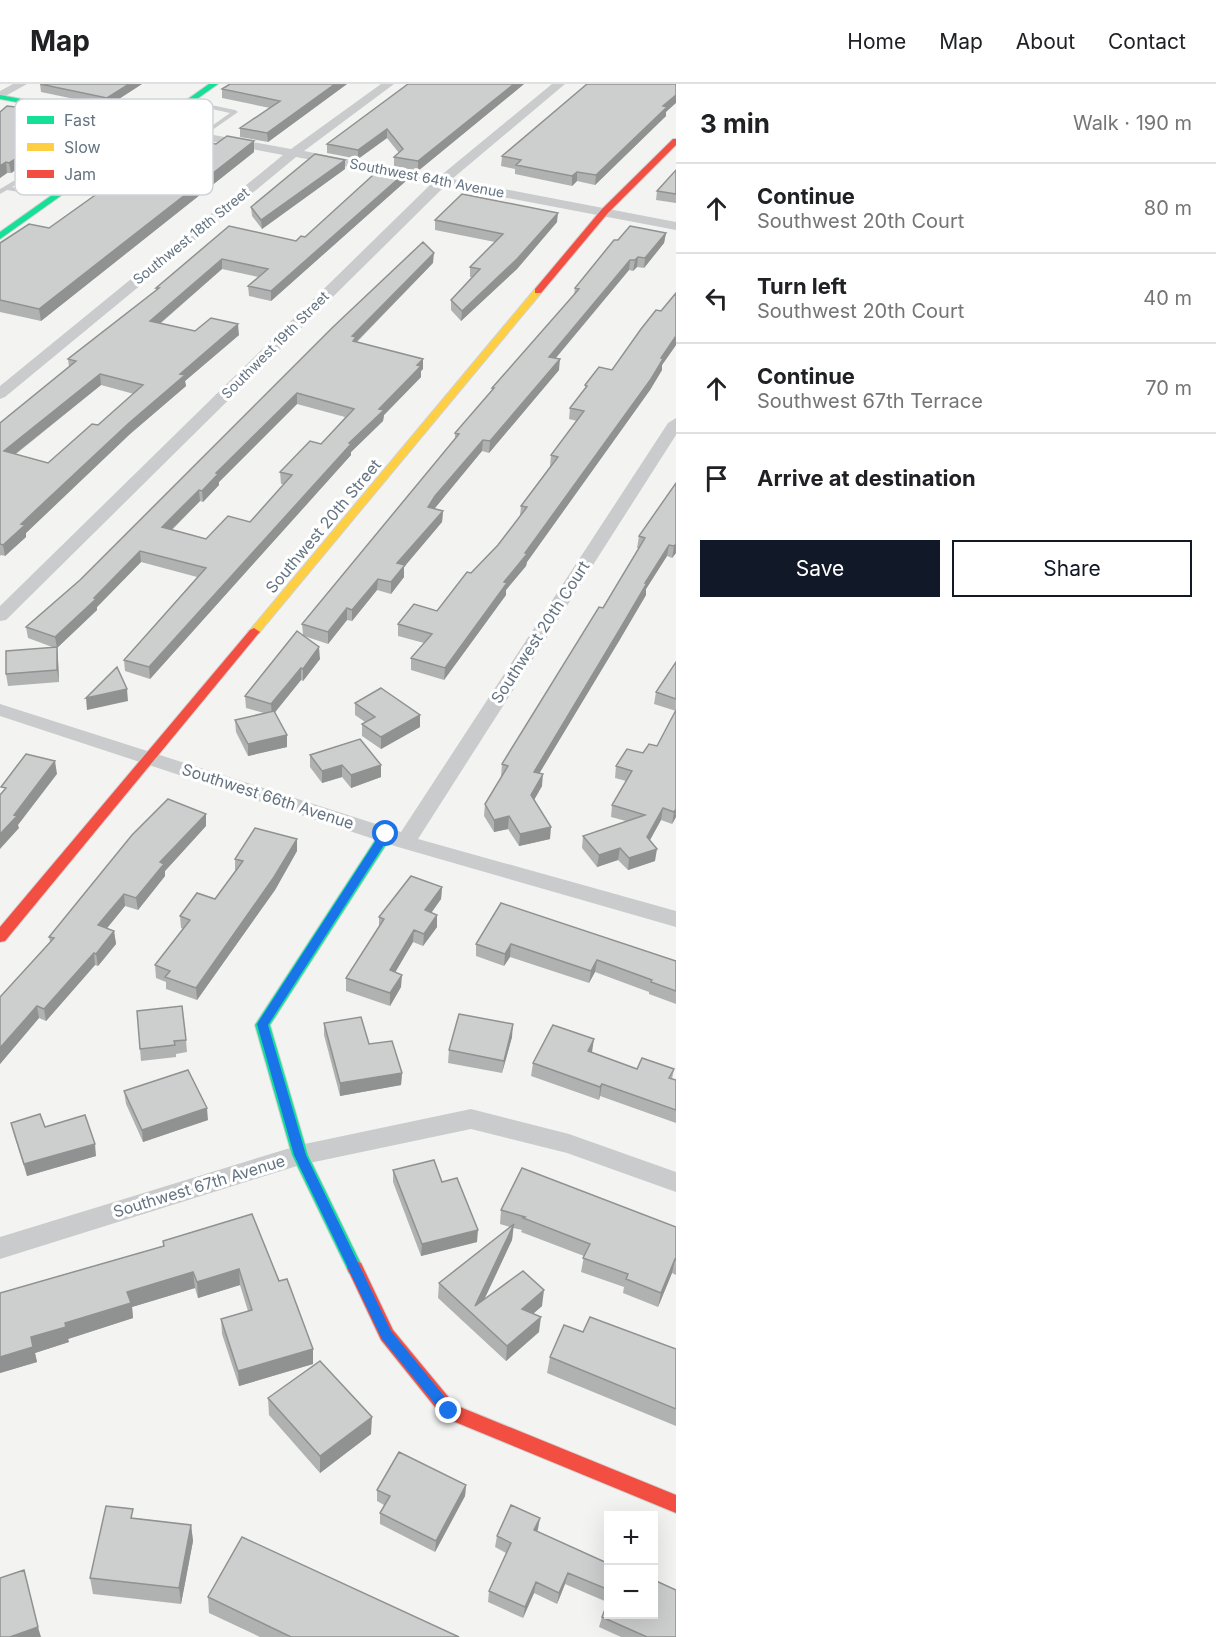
<!DOCTYPE html>
<meta charset="utf-8">
<style>
body{margin:0;font-family:Inter,sans-serif;background:#f2f2f2;color:#202124}
.controls{position:absolute;right:18px;bottom:18px;display:grid;overflow:hidden;border-radius:0px;box-shadow:0 6px 24px #0002}
.controls button{width:54px;height:54px;display:grid;place-items:center;padding:0;border:0;border-bottom:2px solid #e0e0e0;background:#fff;color:#202124;font:30px sans-serif}
.stop{position:absolute;width:18px;height:18px;margin:-14px;border:4px solid #1a73e8;border-radius:50%;background:#fff}
.stop.end{background:#1a73e8;border-color:#fff;box-shadow:0 2px 6px #0008}
.list{margin:0;padding:0;list-style:none}
h2{display:flex;justify-content:space-between;align-items:center;height:78px;margin:0;padding:0 24px;font-size:26px}
h2 small{font-size:20px;font-weight:400;color:#757577}
.list li{display:grid;grid-template-columns:39px 1fr auto;gap:18px;align-items:center;box-sizing:border-box;height:90px;padding:0 24px;border-top:2px solid #e0e0e0}
.list b{display:block;font-size:22px;white-space:nowrap}
.list p{margin:0;font-size:20px;white-space:nowrap;color:#757577}
.list em{font-size:20px;font-style:normal;color:#757577}
.actions{display:flex;gap:12px;padding:18px 24px}
.actions a{flex:1;padding:14px 0;border:2px solid #111827;border-radius:0px;text-align:center;font-size:21px;color:#111827}
.actions .main{background:#111827;color:#fff}
.icon{flex:none;width:33px;height:33px;fill:none;stroke:currentColor;stroke-width:2;stroke-linecap:round;stroke-linejoin:round}
.map{position:relative;flex:none;width:676px;height:1553px;overflow:hidden}
header{display:flex;align-items:center;gap:36px;box-sizing:border-box;height:84px;padding:0 30px;background:#fff;border-bottom:2px solid #e0e0e0}
header strong{font-size:28px}
nav{display:flex;gap:33px;margin-inline-start:auto;font-size:21px}
main{display:flex}
aside{flex:1;background:#fff}
.map>svg:first-child{display:block}
.lines{fill:none;stroke-linecap:round;stroke-linejoin:round}
.fast-casing{stroke:#d1d2d2;stroke-width:2}
.slow-casing{stroke:#d1d2d2;stroke-width:2}
.jam-casing{stroke:#d1d2d2;stroke-width:2}
.lane{fill:#c9cbcc;fill-rule:evenodd}
.street{fill:#c9cbcc;fill-rule:evenodd}
.fast{fill:#16e098;fill-rule:evenodd}
.slow{fill:#ffcf43;fill-rule:evenodd}
.jam{fill:#f24e42;fill-rule:evenodd}
.wall{fill:#b0b2b2;fill-rule:evenodd}
.shaded-wall{fill:#909191}
.building{fill:#cdcfcf;stroke:#909191;stroke-width:1.5;fill-rule:evenodd}
.route{fill:#1a73e8}
.labels{text-anchor:middle;stroke-width:6;stroke-linejoin:round;paint-order:stroke}
.far-street-label{font-size:14px;fill:#637382;stroke:#fff}
.street-label{font-size:16px;fill:#637382;stroke:#fff}
.key{fill:#fff;stroke:#d0d5da;stroke-width:1.5}
.key-label{font-size:16px;fill:#637382}
</style>
<header>
<strong>Map</strong>
<nav><a>Home</a><a>Map</a><a>About</a><a>Contact</a></nav>
</header>
<main>
<div class="map">
<svg width="676" height="1553" viewBox="0 0 676 1553">
<rect width="100%" height="100%" fill="#f3f4f1"/>
<g class="lines">
<!-- fast casing -->
<g class="fast-casing">
<path id="fast" d="M209,0h9l-218,155v-7l148,-105 -148,-28v-4l153,29z
M386,746l7,4 -123,191 38,130 55,113 -2,5 -6,2 -6,-2 -57,-118 -37,-130 126,-194z"/>
</g>
<!-- slow casing -->
<g class="slow-casing">
<path id="slow" d="M538,204l3,1v4l-283,341h-8l-2,-2 2,-2 285,-341z"/>
</g>
<!-- jam casing -->
<g class="jam-casing">
<path id="jam" d="M673,55h3v6l-68,68 -67,80h-6v-4l67,-80z
M254,544l6,4 -2,2 -253,307 -5,1v-15l250,-297z
M355,1177l6,2 32,67 62,75 221,90v18l-233,-96 -62,-77 -34,-72 2,-5z"/>
</g>
<!-- lane -->
<path class="lane" d="M187,16l48,10 3,2 -37,26 -3,-2 1,-1 31,-22 -45,-10 -1,-1z
M91,29l5,1 -34,30 27,7v2l-34,-7v-2z
M22,92l26,2 3,2 -3,2 -25,-2 -11,7 19,5v2l-24,-4 -7,4v-5z"/>
<!-- street -->
<path class="street" d="M13,0h14l-27,15v-8z
M381,0h13l-90,67 135,26 113,-93h13l-113,95 224,43v8l-231,-44 -439,434 -6,1v-15l432,-423 -136,-26 -291,240 -5,2v-13l283,-231 -131,-25 -4,-1v-6l143,26z
M676,334v17l-258,404 258,72v16l-278,-80 -398,-131v-12l401,128 267,-409z
M471,1025l98,25 107,38v20l-109,-39 -96,-24 -171,36 -300,94v-22l300,-92z"/>
<!-- fast -->
<use href="#fast" class="fast"/>
<!-- slow -->
<use href="#slow" class="slow"/>
<!-- jam -->
<use href="#jam" class="jam"/>
</g>
<!-- wall -->
<path class="wall" d="M40,0h102l-34,22 -67,-14z
M230,0h117l-79,58 -28,-5v-9l30,-20 -48,-10v-9z
M408,0h116l-106,87 -24,-5v-9l5,-4 -12,-15 -29,21 -31,-6v-9z
M0,28l35,7 -1,1 25,15 -26,17 1,6 -23,15h-4l-7,5z
M666,28v4l-71,69 -18,-4 -5,5 -57,-12v-5l-14,-3 1,-10z
M189,55l1,7 64,6 -213,169 -41,-9v-69l49,-15 69,-49 -9,-1 -1,-11 30,-14 -1,-6z
M345,85l-83,60 -10,-13 -1,-9z
M676,86v33l-20,-3 1,-9z
M407,96l-136,121 -22,-5 -1,-10 10,-9 -36,-8 -61,54 34,8 44,4 -54,46 1,5 -56,48 -104,99v4l-21,19 -4,-1 -1,1v-133l69,-56 -1,-8 88,-68v-3l73,-62 67,15 9,-4zM101,301l33,9 -36,31 -50,38 -32,-9z
M435,136l122,2 -40,47 -56,52 -10,-11v-10l21,-23h-2v-10l25,-25 -60,-12z
M666,149l-2,10 -20,25 -7,-1 -4,4 -4,-1 -73,88 3,12 -70,83 -7,-2 -47,57 -1,1 9,2 -1,11 -38,45v10l-13,17 -14,-4 -25,31 -5,-1 -19,24 -24,-8 16,23 -17,22 -2,-1 -26,32 12,35 -39,9 -12,-24 -1,-12 29,-7 -18,-5 -1,-12 58,-61 -1,-11 153,-185v-6l37,-42v-3l82,-93 1,-7 43,-48z
M433,179l-76,79 66,27 -2,2v6l-37,38 -1,6 -32,31v3l-201,224 -25,-8 -1,-11 73,-83 -56,-15 -44,45v3l-40,38 1,11 1,23 -51,4 -2,-12 49,-26 -27,-10 -2,-11 54,-47zM297,320l48,13 -24,27 -41,28 1,12h3l-34,38 -44,17 -34,-9 28,-29 3,1 16,-17v-3z
M676,209v52l-14,20v5l-12,20 -123,172 -1,4 -20,24v5l-62,85 -33,-10v-12l13,-15 -26,-7v-12l39,-13 34,-38 27,-28 22,-29 1,-10 29,-40 1,-11 26,-34 -8,-2 1,-11 15,-19v-4l27,-15z
M676,399v70l-4,5 -5,-2 -21,33v6l-27,46 -80,132 3,13 -8,14 16,39 -31,7 -11,-17 -14,3 -10,-16 1,-12 17,-27 -1,-1 1,-12 101,-156 36,-60h-2l2,-12z
M676,578v155l-4,7 -11,-4 -11,20 5,21 -27,9 -10,-10 -21,7 -15,-19 1,-12 43,-15 -15,-4 1,-12 14,-24 -11,-3 1,-12 41,-20 19,-35 -22,-7 2,-12z
M355,619l65,12v12l-39,22 -19,-13v-12l3,-2 -10,-7z
M360,655l21,38 -30,11 -9,-11 -20,6 -12,-16v-12z
M206,742l-41,45v5l-27,34 -13,-4 -18,22 7,3 2,13 -18,22 -3,-1 -49,56 -7,-3 -39,46v-67l50,-55 -1,-5z
M297,767l-22,39 -78,110 -31,-11v-7l-10,-4 -1,-13 28,-36 -2,-1 -1,-12 35,-17 20,-28v-12z
M442,803l-1,12 -10,14 6,2v12l-14,19 -10,-4 -18,30 6,15 -11,19 -44,-15v-13l33,-51v-10z
M501,819l175,58v43l-27,-10v-2l-54,-20 -6,11 -79,-26 -6,9 -28,-10v-12z
M137,927l49,29 1,12 -11,2v3l-35,4z
M324,939l45,21 33,29 -1,12 -61,11 -16,-61z
M512,953l-10,36 -54,-10 1,-13z
M591,968l46,17h37l-2,10 4,1v43l-76,-27 -1,4 -68,-24 2,-13z
M124,1007l84,29 -65,22 -17,-38z
M11,1039l34,4 51,29 -69,20 -13,-41z
M393,1086l49,12 35,60 -56,14 -28,-74z
M501,1126l175,17v48l-4,-2 -14,34 -35,-14 1,-6 -43,-15 3,-16 -63,-24 1,-2 -9,-2 -1,12 -28,60 58,6 -9,8 6,18 -33,29 -68,-63 1,-15 71,-56 -10,-3z
M252,1130l61,150 -74,22 -17,-52 -1,-15 27,-8 -8,-26 -42,13 -3,-10 -63,19 1,11 -65,21 1,3 -34,11 2,9 -37,11v-80l163,-47v-5z
M583,1248l93,17v77l-129,-53 3,-16z
M268,1314l103,36 -51,39 -51,-58z
M466,1401l-1,11 -30,56 -55,-28v-11l4,-8 -7,-4v-11z
M135,1434l56,7 2,16 -12,63 -88,-10 -3,-16z
M538,1445l-1,3 70,31 2,-3v54l67,23h-55l-22,-10 3,-10 5,-15 -42,-18 -8,20 -23,-11 -11,25 -35,-16 1,-11 17,-38 -11,-6 2,-11z
M208,1513l251,40h-199l-51,-24z"/>
<!-- shaded-wall -->
<path class="shaded-wall" d="M129,0h13l-34,22 -1,-8z
M335,0h12l-79,58 -1,-9z
M514,0h10l-106,87v-10z
M676,11v8l-10,9v4l-71,69 1,-10 67,-69z
M34,25l1,10 -10,9 -1,-10z
M58,41l1,10 -26,17 1,6 -23,15 -2,-10 16,-17z
M387,45v9l-29,21v-9z
M189,55l1,10 -23,9v-9z
M254,57v11l-213,169 -2,-12z
M345,76v9l-83,60 -1,-9z
M6,78l1,11 -7,5v-12z
M407,87v9l-136,121v-10z
M577,88v9l-5,5v-10z
M558,129l-1,9 -40,47 -56,52 1,-10z
M666,149l-2,10 -20,25 1,-10z
M434,169l-1,10 -77,79 -3,9 -1,-15z
M638,173l-1,10 -4,4 2,-11z
M222,175v10l-71,62 -1,-10z
M630,176l-1,10 -81,97 1,-10z
M238,240l1,11 -54,46 1,5 -56,48 -104,99v4l-21,19 -2,-11 18,-21 159,-150z
M676,252v9l-14,20v5l-12,20 -123,172 -1,4 -20,24v5l-62,85 1,-12 59,-86 21,-29z
M423,275v10l-2,2v6l-37,38 -1,6 -32,31v3l-201,224 -1,-12z
M560,275l-1,11 -70,83 1,-12z
M100,290l1,11 -96,77 -1,-11z
M297,309v11l-78,78v3l-16,17 -1,-11 14,-18z
M483,356l-1,11 -47,57 -8,11 1,-12 7,-11z
M199,406l1,11 -37,37 -1,-11z
M443,427l-1,11 -38,45v10l-13,17v-12l6,-19z
M676,460v9l-4,5 2,-12z
M669,461l-2,11 -21,33v6l-27,46 -86,143 1,-12 111,-189z
M140,467l1,11 -44,45v3l-40,38 -2,-11z
M378,495l-1,11 -25,31v-11z
M347,524v12l-19,24v-12z
M57,563l1,12 1,23 -2,-12z
M319,563l1,12 -17,22v-12z
M301,584v12l-29,36 -1,-12z
M127,605l1,12 -41,9 -1,-12z
M420,631v12l-39,22v-12z
M287,651v12l-39,9v-12z
M55,677l2,13 -39,51 1,3 -19,21v-15z
M342,681v12l-20,6v-12z
M381,681v12l-30,11v-13z
M543,690l-1,12 -12,21 1,-12z
M663,724l-2,12 -16,29 2,-12z
M676,725v8l-4,7 2,-12z
M206,730v12l-41,45v5l-27,34 -2,-12 24,-36z
M509,732l-1,13 -14,3v-12z
M551,743l-1,12 -31,7 1,-12z
M297,755v12l-22,39 -78,110 -1,-12z
M620,764l-2,12 -21,7 2,-12z
M657,765l-2,12 -27,9 1,-12z
M442,803l-1,12 -17,24 1,-13z
M124,810l1,12 -26,32 -1,-13z
M437,831v12l-14,19 1,-12z
M414,846l-1,12 -24,41 1,-13z
M114,847l2,13 -18,22 -2,-12z
M511,860l-1,13 -6,9 1,-12z
M94,869l1,12 -49,56 -2,-12z
M597,876l-2,12 -6,11 2,-12z
M402,891l-1,12 -11,19v-13z
M37,922l2,12 -39,46v-16z
M513,940l-1,13 -10,36 2,-12z
M594,955l-2,13 -6,11 2,-12z
M402,989l-1,12 -61,11v-13z
M602,1000l-2,12 -1,4 1,-13z
M207,1024l1,12 -65,22 -1,-12z
M95,1060l1,12 -69,20 -3,-12z
M514,1140l-2,16 -36,77 -1,-11z
M478,1146l-1,12 -56,14 1,-12z
M675,1175l-3,14 -14,34 3,-14z
M239,1185l1,16 -42,13 -1,-16z
M193,1188l2,16 -63,19 1,11 -65,21 1,3 -34,11 2,9 -37,11v-16l31,-20 34,-14 62,-31z
M544,1206l-2,16 -22,19 2,-16z
M541,1233l-2,15 -33,29 1,-15z
M313,1265v15l-74,22 -1,-15z
M372,1333l-1,17 -51,39v-17z
M466,1401l-1,11 -30,56 1,-11z
M540,1434l-2,11 -5,13 1,-12z
M191,1441l2,16 -12,63 -2,-16z
M568,1489l-3,11 -8,20 2,-11z
M536,1498l-2,11 -11,25 2,-11z
M38,1543l3,10h-31z"/>
<!-- building -->
<path class="building" d="M40,0h89l-22,14z
M230,0h105l-68,49 -27,-5 40,-27 -58,-12z
M408,0h106l-96,77 -24,-4 9,-8 -16,-20 -29,21 -31,-6z
M587,0h89v11l-13,11 4,1 -71,68 -19,-3 -5,4 -56,-11 5,-5 -19,-4z
M7,22l27,3 -10,9 34,7 -33,21 8,2 -24,15 -3,-1 -6,4v-54z
M227,52l27,5 -215,168 -39,-9v-57l29,-19 20,4 80,-57 -21,-4 21,-15 40,3 32,-14 15,3z
M315,70l30,6 -84,60 -10,-13z
M383,82l24,5 -136,120 -23,-5 20,-17 -46,-10 -72,62 45,10 16,-13 27,6 -58,50 5,1 -56,48 -108,101 4,1 -22,20 -3,-1v-121l76,-62 -8,-2 91,-71h-3l73,-62 67,15 5,-5 4,1zM100,290l43,11 -45,40 -6,-1 -44,39 -44,-12z
M676,86v24l-19,-3z
M462,110l96,19 -41,46 -55,52 -11,-11 29,-31 -10,-2 33,-33 -68,-14z
M630,142l36,7 -21,25 -7,-1 -3,3h-5l-81,97 11,2 -70,82 -7,-1 -48,56 -7,11 15,4 -46,52 8,2 -14,17 -13,-3 -26,31 -5,-2 -19,24 -26,-8 157,-190 -4,-1 39,-45h-2l87,-99 -4,-1 39,-48h4z
M423,158l11,11 -82,83 4,1 -3,4 70,18 -6,6 4,1 -42,43 5,1 -35,33 2,1 -202,223 -25,-7 82,-92 -66,-17 -46,47 2,1 -41,38 -29,-10 54,-47 253,-253zM297,309l57,16 -33,35 -11,-3 -30,31 12,3 -42,47 -22,-6 -22,23 -44,-12 37,-37 3,1 16,-17 -2,-1z
M676,209v43l-15,22 2,1 -12,20 -126,174 2,1 -23,28 3,1 -62,85 -34,-10 21,-24 -34,-10 16,-20 23,7 30,-39 4,1 27,-28 29,-38 -6,-1 37,-49 -7,-2 33,-44 -14,-3 17,-22 -2,-1 14,-18 13,3 29,-41 15,-19 5,1z
M676,399v61l-2,2 -5,-1 -24,38h2l-27,46 -86,143 9,2 -12,21 20,32 -31,7 -11,-18 -15,4 -9,-16 23,-38 -6,-2 97,-157 4,1 42,-70 -6,-2z
M297,547l22,16 -16,22 -2,-1 -30,36 -26,-8z
M57,563v23l-51,4v-23z
M676,578v37l-20,-7z
M117,583l10,22 -41,9z
M381,604l39,27 -39,22 -19,-13 13,-7 -20,-14z
M676,626v99l-2,3 -11,-4 -16,29 10,12 -28,9 -9,-10 -21,7 -16,-19 62,-21 -33,-10 20,-34 -16,-5 11,-17 16,4 6,-9 8,2z
M274,627l13,24 -39,9 -13,-24z
M360,655l21,26 -30,10 -9,-10 -20,6 -12,-16z
M26,670l29,7 -41,54 3,1 -17,18v-39l6,-7 -5,-1z
M168,715l38,15 -46,48 4,2 -28,34 -12,-4 -26,31 16,6 -18,23 -2,-1 -50,56 -7,-3 -37,42v-51l54,-59 -5,-1 83,-102z
M255,744l42,11 -23,38 -78,111 -31,-11 5,-6 -15,-6 35,-45 -10,-4 17,-23 18,6 28,-38 -8,-2z
M411,792l31,11 -17,23 12,5 -13,19 -10,-4 -24,40 12,5 -12,18 -44,-15 38,-59 -5,-2z
M501,819l175,58v30l-25,-9 1,-2 -55,-20 -6,11 -80,-27 -6,10 -29,-10z
M182,922l4,34 -12,1 1,4 -35,4 -3,-38z
M459,930l54,10 -9,37 -55,-11z
M361,933l8,27 23,-3 10,32 -62,10 -16,-60z
M553,941l41,14 -6,12 49,18 5,-11 32,11 -5,9 7,2v30l-74,-26 -2,3 -67,-24z
M188,986l19,38 -65,22 -18,-39z
M40,1030l5,13 40,-12 10,29 -71,20 -13,-41z
M434,1076l8,22 15,-4 21,52 -56,14 -29,-74z
M522,1084l154,59v33l-1,-1 -14,34 -35,-14 2,-5 -45,-16 7,-14 -67,-26 2,-1 -24,-7z
M252,1130l27,67 8,-2 26,70 -75,22 -17,-52 31,-9 -13,-41 -42,13 -4,-10 -66,20 4,11 -66,20 1,4 -35,10 2,10 -33,10v-64l164,-47 -1,-5z
M514,1140l-39,82 48,-35 21,19 -22,19 19,8 -34,29 -68,-63z
M590,1233l86,32v60l-126,-52 14,-32 19,7z
M320,1277l52,56 -52,39 -52,-58z
M399,1368l67,33 -30,56 -56,-28 10,-17 -13,-6z
M511,1421l29,13 -6,12 73,33 2,-3v30l-41,-17 -9,20 -23,-11 -11,25 -36,-16 22,-48 -14,-7z
M106,1422l27,3 -2,9 60,7 -12,63 -89,-10z
M242,1453l217,100h-168l-83,-40z
M24,1486l14,57 -28,10h-10v-59z
M654,1496l22,10v47h-29l-45,-20 7,-18v15h45z"/>
<!-- route -->
<path class="route" d="M382,747l9,3 -123,191 38,130 85,176 62,76 2,4 -6,6 -5,-2 -62,-76 -88,-184 -37,-131z"/>
<g class="labels">
<!-- far-street labels -->
<g class="far-street-label">
<text transform="translate(427 94) rotate(11)" y="5">Southwest 64th Avenue</text>
<text transform="translate(191 152) rotate(-39)" y="5">Southwest 18th Street</text>
<text transform="translate(275 261) rotate(-45)" y="5">Southwest 19th Street</text>
</g>
<!-- street labels -->
<g class="street-label">
<text transform="translate(323 442) rotate(-50)" y="6">Southwest 20th Street</text>
<text transform="translate(540 548) rotate(-57)" y="6">Southwest 20th Court</text>
<text transform="translate(268 712) rotate(18)" y="6">Southwest 66th Avenue</text>
<text transform="translate(199 1102) rotate(-17)" y="6">Southwest 67th Avenue</text>
</g>
</g>
<!-- legend -->
<rect x="15" y="15" width="198" height="96" rx="9" class="key"/>
<rect x="27" y="32" width="27" height="8" fill="#16e098"/>
<rect x="27" y="59" width="27" height="8" fill="#ffcf43"/>
<rect x="27" y="86" width="27" height="8" fill="#f24e42"/>
<g class="key-label">
<text x="64" y="42">Fast</text>
<text x="64" y="69">Slow</text>
<text x="64" y="96">Jam</text>
</g>
</svg>
<div class="controls">
<button>+</button>
<button>−</button>
</div>
<div class="stop" style="left:386px;top:750px"></div>
<div class="stop end" style="left:449px;top:1327px"></div>
</div>
<aside>
<h2>3 min<small>Walk · 190 m</small></h2>
<ul class="list">
<li><svg class="icon" aria-label="ahead" viewBox="0 0 24 24"><path d="M12 20V5M6 11l6-6 6 6"/></svg><div><b>Continue</b><p>Southwest 20th Court</p></div><em>80 m</em></li>
<li><svg class="icon" aria-label="left" viewBox="0 0 24 24"><path d="M17 20v-9H6M10 6l-5 5 5 5"/></svg><div><b>Turn left</b><p>Southwest 20th Court</p></div><em>40 m</em></li>
<li><svg class="icon" aria-label="ahead" viewBox="0 0 24 24"><path d="M12 20V5M6 11l6-6 6 6"/></svg><div><b>Continue</b><p>Southwest 67th Terrace</p></div><em>70 m</em></li>
<li><svg class="icon" aria-label="arrive" viewBox="0 0 24 24"><path d="M6 21V4h12l-3 4 3 4H6"/></svg><div><b>Arrive at destination</b></div></li>
</ul>
<div class="actions"><a class="main">Save</a><a>Share</a></div>
</aside>
</main>
